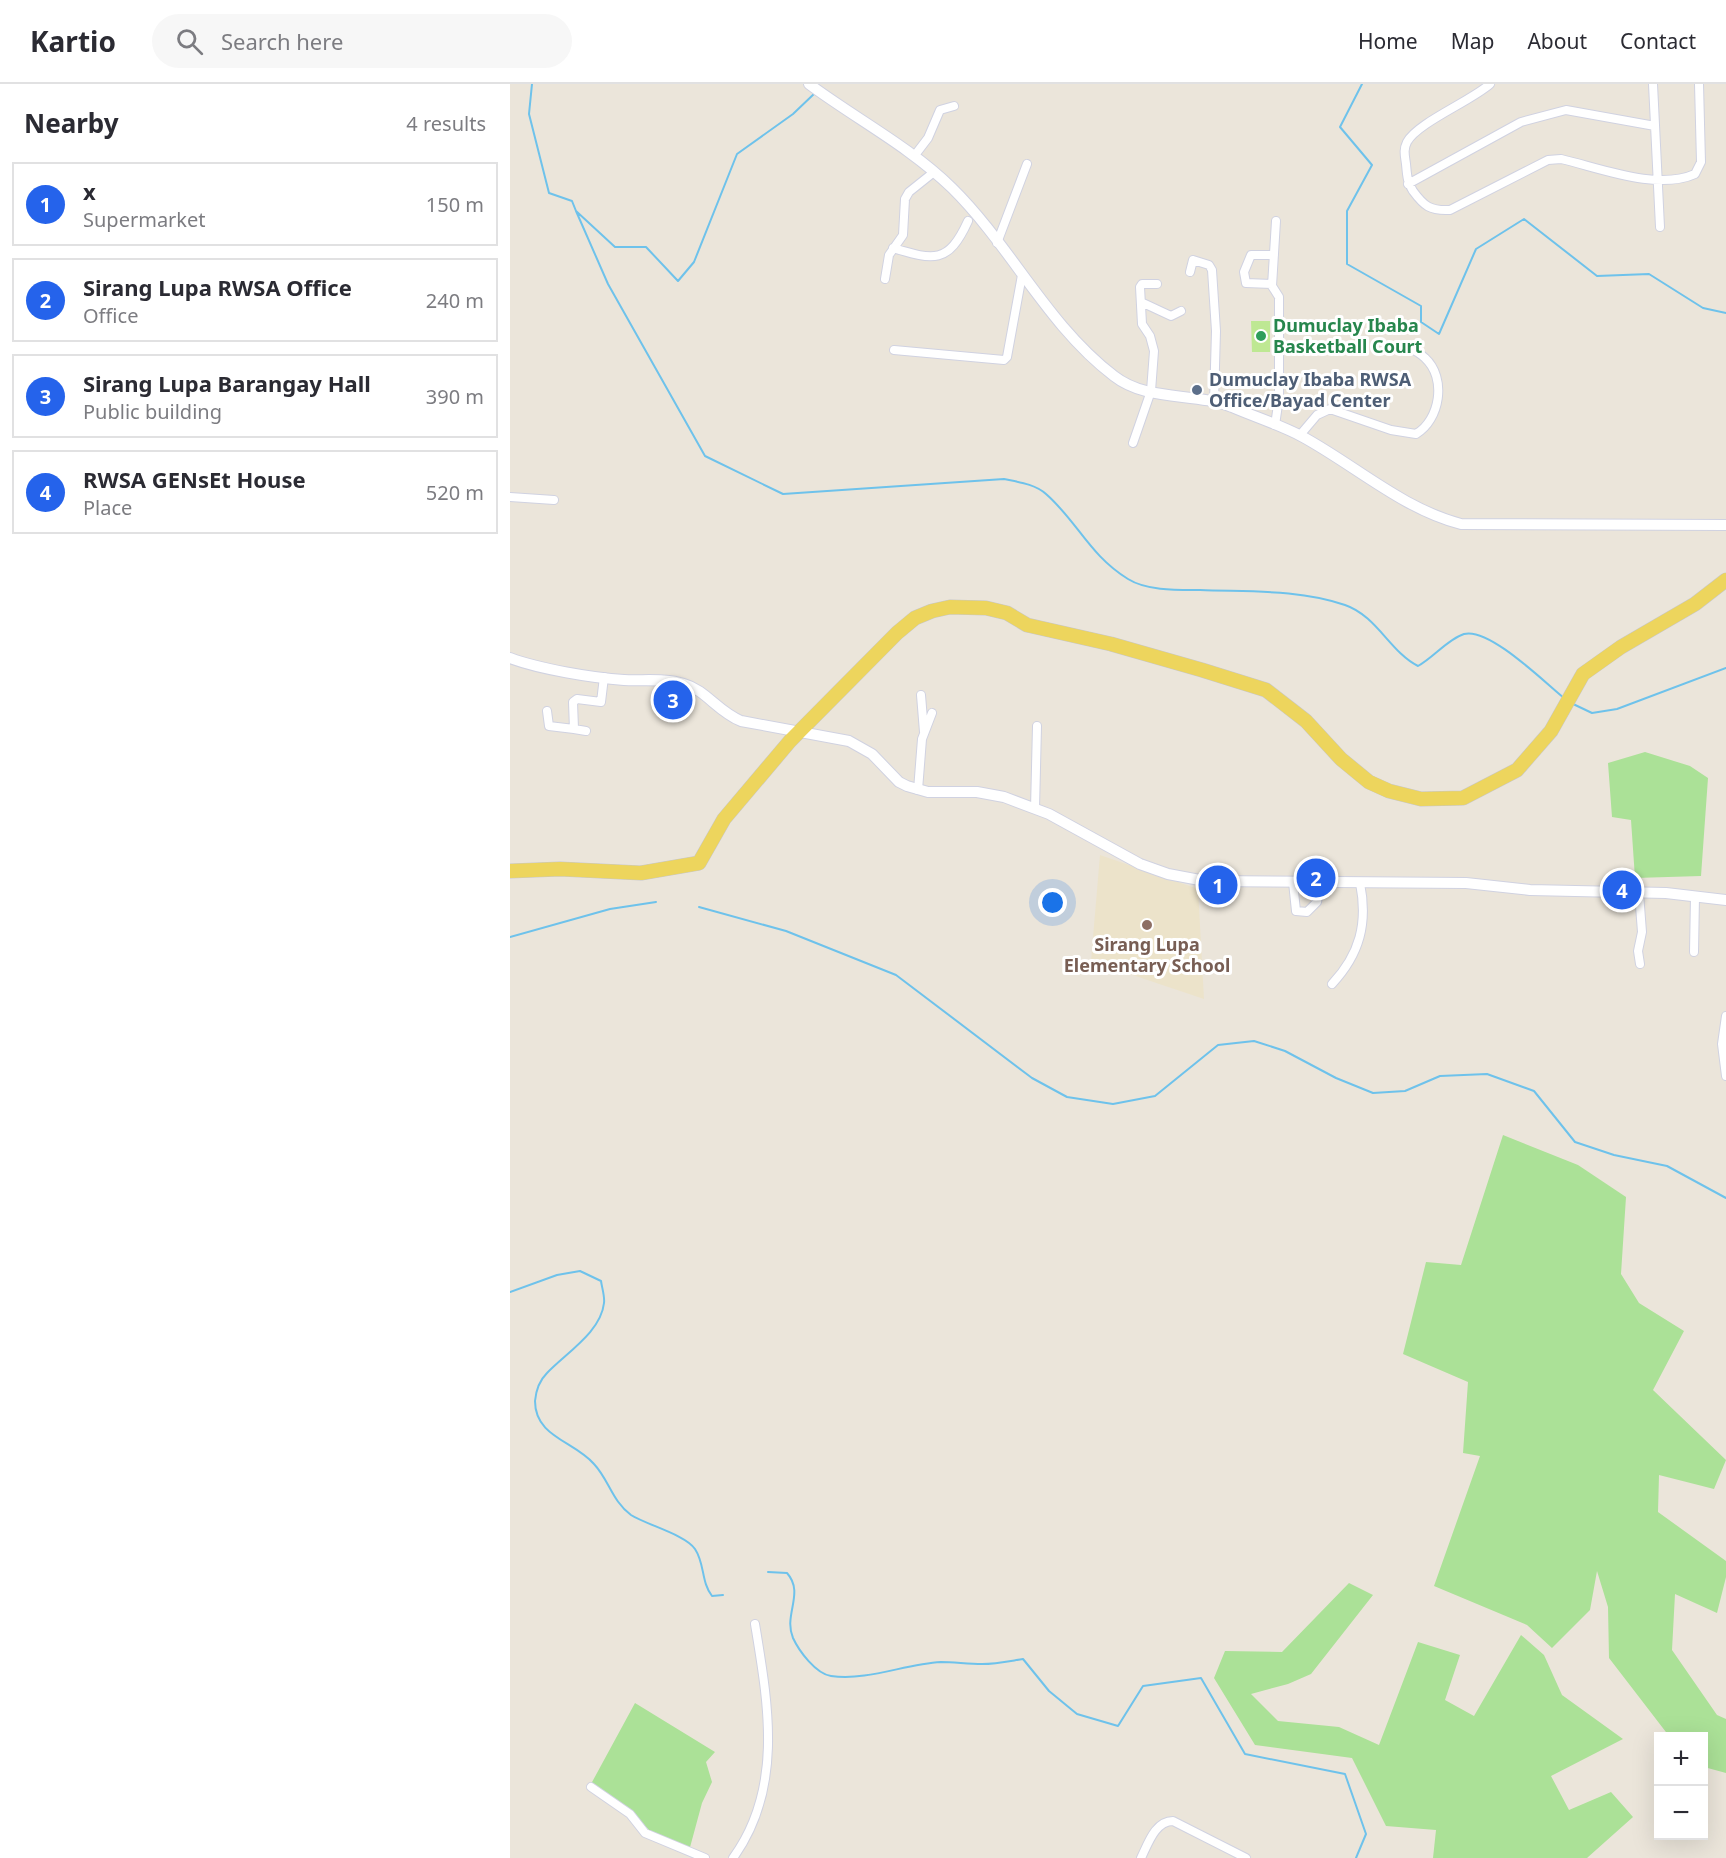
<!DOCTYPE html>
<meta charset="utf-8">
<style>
body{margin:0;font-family:"Noto Sans",sans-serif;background:#f7f7f7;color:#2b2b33}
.controls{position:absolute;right:18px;bottom:18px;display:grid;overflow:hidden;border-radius:0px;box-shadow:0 6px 24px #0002}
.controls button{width:54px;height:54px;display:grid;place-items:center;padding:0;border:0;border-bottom:2px solid #e1e1e2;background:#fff;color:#2b2b33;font:30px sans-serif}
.you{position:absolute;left:543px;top:819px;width:21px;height:21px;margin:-15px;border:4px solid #fff;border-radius:50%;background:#1a73e8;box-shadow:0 0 0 9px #1a73e833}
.badge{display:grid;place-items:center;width:39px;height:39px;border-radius:50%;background:#2563eb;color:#fff;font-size:20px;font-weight:700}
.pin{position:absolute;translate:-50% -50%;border:3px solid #fff;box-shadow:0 2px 6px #0006}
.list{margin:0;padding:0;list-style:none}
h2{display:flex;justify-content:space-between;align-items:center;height:78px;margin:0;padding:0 24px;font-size:26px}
h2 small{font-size:20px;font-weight:400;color:#7c7c81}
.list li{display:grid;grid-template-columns:39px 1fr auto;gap:18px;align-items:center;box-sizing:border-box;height:84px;margin:0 12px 12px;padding:0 12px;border:2px solid #e1e1e2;border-radius:0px}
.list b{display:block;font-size:22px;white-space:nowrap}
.list p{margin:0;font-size:20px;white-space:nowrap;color:#7c7c81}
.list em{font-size:20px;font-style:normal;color:#7c7c81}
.icon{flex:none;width:33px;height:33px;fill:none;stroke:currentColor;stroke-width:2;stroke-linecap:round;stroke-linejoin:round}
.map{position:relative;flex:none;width:1216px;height:1774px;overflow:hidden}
header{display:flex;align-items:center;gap:36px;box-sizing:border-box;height:84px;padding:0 30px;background:#fff;border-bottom:2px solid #e1e1e2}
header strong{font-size:28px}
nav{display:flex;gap:33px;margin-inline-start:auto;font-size:21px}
.search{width:420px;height:54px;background:#f7f7f7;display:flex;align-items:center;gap:15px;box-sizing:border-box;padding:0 21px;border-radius:33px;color:#7c7c81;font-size:22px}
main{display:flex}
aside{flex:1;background:#fff}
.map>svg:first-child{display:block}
.education{fill:#ece3ca}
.green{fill:#abe197}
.pitch{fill:#bee893}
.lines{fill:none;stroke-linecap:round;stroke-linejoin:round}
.stream{stroke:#6ec2eb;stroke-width:2}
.minor-casing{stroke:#d0d2e1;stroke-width:10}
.tertiary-casing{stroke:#d0d2e1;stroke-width:12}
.primary-casing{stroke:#c7c7c7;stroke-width:15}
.minor{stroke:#fff;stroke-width:8}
.tertiary{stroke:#fff;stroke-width:10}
.primary{stroke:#edd55d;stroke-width:14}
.leisure-dot{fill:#2e9e5b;stroke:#fff;stroke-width:2}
.service-dot{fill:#5c6f8a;stroke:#fff;stroke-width:2}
.education-dot{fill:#8d6e63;stroke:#fff;stroke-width:2}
.labels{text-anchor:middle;stroke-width:6;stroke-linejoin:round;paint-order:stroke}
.leisure-label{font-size:18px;font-weight:bold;fill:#27864d;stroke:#fff;text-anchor:start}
.service-label{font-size:18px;font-weight:bold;fill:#4e5e75;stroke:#fff;text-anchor:start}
.education-label{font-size:18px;font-weight:bold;fill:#785e54;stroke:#fff}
</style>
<header>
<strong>Kartio</strong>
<div class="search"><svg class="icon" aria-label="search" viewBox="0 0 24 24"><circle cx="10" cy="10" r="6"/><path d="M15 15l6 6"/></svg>Search here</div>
<nav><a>Home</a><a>Map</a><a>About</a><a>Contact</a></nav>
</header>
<main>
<aside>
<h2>Nearby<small>4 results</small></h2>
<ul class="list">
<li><span class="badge">1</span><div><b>x</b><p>Supermarket</p></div><em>150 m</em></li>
<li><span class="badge">2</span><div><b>Sirang Lupa RWSA Office</b><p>Office</p></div><em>240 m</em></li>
<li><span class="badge">3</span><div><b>Sirang Lupa Barangay Hall</b><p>Public building</p></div><em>390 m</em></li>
<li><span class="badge">4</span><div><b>RWSA GENsEt House</b><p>Place</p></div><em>520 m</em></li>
</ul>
</aside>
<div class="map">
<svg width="1216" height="1774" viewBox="0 0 1216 1774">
<rect width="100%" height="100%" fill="#ebe5da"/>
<!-- education -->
<path class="education" d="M590,771l98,34 6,110 -113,-38z"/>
<!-- green -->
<path class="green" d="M1135,668l45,14 18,12 -7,98 -66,2 -4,-58 -19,-3 -4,-54z
M993,1051l75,30 48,32 -5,77 18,29 45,28 -31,59 73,70 -12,29 -55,-14 -1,37 68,49v16l-9,36 -42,-19 -3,56 45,65 9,4v54l-22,-6v-31h-35l-60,-78 -1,-51 -11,-36 -7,39 -38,38 -25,-23 -93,-39 46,-130 -17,-3 5,-71 -65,-28 23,-92 35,3z
M839,1499l24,12 -62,79 -23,10 -37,10 27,27 61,6 40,18 39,-103 42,13 -15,45 29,16 47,-81 23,20 18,40 61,44 -72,37 18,34 42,-18 22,25 -46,41h-154l3,-28 -50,-4 -34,-68 -97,-13 -41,-67 11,-27 57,1z
M125,1619l80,49 -9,10 6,20 -10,21 -13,48 -37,-18 -27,-27 -34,-22z"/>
<!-- pitch -->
<path class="pitch" d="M741,237h19v31h-18z"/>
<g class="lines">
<!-- stream -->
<path class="stream" d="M22,0l-3,30 20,79 23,8 4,10 39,36h31l32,34 16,-19 43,-108 56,-40 23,-22
M852,0l-22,43 32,38 -25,46v53l74,42v16l18,12 37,-85 48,-30 73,57 52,-2 54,34 23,5
M66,127l32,73 97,172 78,38 221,-15c14,3 31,5 42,15 31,27 44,62 82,85 19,12 50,11 72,11 48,2 99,-1 145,15 32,11 45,47 73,61 16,-9 30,-27 46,-32 25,-7 80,48 100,64
M1061,619l21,10 25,-4 109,-41
M189,823l87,24 110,44 136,103 35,19 46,7 42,-8 63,-51 36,-4 31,10 51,27 37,15 32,-2 35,-15 47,-2 47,17 41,51 39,13 53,11 59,32
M0,853l100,-28 46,-7
M0,1208l47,-17 23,-4 21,10c1,7 4,16 3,22 -3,29 -38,50 -57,70 -7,7 -11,17 -12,28 0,36 39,40 59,63 15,16 18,37 37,51 16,10 55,20 64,34 10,15 6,33 17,47l11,-1
M258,1488l19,1c18,20 -4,42 6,65 6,13 23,36 38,38 38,5 73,-12 110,-14 13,0 27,2 41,2 14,0 28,-3 41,-5l26,32 28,23 41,12 25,-40 58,-8 44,76 100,20 21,60 -10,24"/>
<!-- minor casing -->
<g class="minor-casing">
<path id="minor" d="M980,0c-19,17 -73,39 -83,58 -4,8 -2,14 -1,22 1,10 1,18 7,27 11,15 17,20 37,19l98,-50 13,-1c39,9 96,32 134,15l6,-12 -2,-78
M1143,0l7,143
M405,71l13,-17 12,-28 14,-4
M898,100l113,-62 45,-12 89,16
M487,159l30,-79
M383,164c40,12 55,17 75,-27
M680,188l3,-12 16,5 3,5 4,61 -2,71
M375,195l4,-24 14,-20 2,-36 4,-7 25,-20
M762,200l-26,-1 -2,-11 7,-17h23
M631,218l30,14 10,-5
M384,266l110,10 3,-3 15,-82
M765,341l4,-27v-101l-7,-11 4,-65
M790,351l17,-20 13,-6 61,21 25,4c24,-14 31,-56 9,-76 -5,-5 -11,-8 -17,-11
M623,359l18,-52 3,-40 -4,-15 -8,-12 -2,-37 2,-3h15
M0,413l44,3
M411,611l3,37
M37,627l2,15 25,3
M76,647l-12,-2 -1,-27 4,-3 24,3 3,-25
M408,706l4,-51 10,-26
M525,725l2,-83
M783,798l3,29 11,1 10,-10 4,-20
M1129,809l3,39 -4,19 2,13
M1184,868l1,-56
M822,900c28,-30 36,-61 28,-101
M1216,932l-4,28 4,32
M81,1703l39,27 15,19 60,25
M223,1774c51,-70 35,-155 22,-234
M631,1774c7,-14 14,-37 32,-37l73,37"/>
</g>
<!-- tertiary casing -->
<g class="tertiary-casing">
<path id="tertiary" d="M299,0c47,35 100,62 143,104 59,58 95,137 162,188 33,26 81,16 118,31 23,10 49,18 71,30 53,29 100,72 158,87l265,1
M0,574c29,11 83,20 114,22 19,1 41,-2 60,4 22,6 33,27 57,37l108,20 23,13 27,28 8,4 21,6h49l27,5 45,17 91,50 28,10 37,7 261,2 64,7 136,3 60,7"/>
</g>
<!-- primary casing -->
<g class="primary-casing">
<path id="primary" d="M0,787l50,-2 81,4 58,-10 25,-44 66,-78 107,-108 18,-15 17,-7 18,-4 36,1 21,5 20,12 84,19 91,26 64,20 40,31 35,38 28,23 20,9 32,8 42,-1 54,-28 34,-39 32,-57 38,-27 74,-43 31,-24"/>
</g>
<!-- minor -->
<use href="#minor" class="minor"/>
<!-- tertiary -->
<use href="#tertiary" class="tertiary"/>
<!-- primary -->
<use href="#primary" class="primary"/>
</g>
<!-- markers -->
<circle class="leisure-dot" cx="751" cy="252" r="6"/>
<circle class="service-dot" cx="687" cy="306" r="6"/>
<circle class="education-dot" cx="637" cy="841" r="6"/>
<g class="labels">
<!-- leisure labels -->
<g class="leisure-label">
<text x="763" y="248">Dumuclay Ibaba<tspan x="763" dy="21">Basketball Court</tspan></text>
</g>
<!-- service labels -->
<g class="service-label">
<text x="699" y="302">Dumuclay Ibaba RWSA<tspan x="699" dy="21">Office/Bayad Center</tspan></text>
</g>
<!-- education labels -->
<g class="education-label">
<text x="637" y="867">Sirang Lupa<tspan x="637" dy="21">Elementary School</tspan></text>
</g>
</g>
</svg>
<div class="controls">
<button>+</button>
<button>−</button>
</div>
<div class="you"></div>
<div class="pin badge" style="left:708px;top:801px">1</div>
<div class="pin badge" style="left:806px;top:794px">2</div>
<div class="pin badge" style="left:163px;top:616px">3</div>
<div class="pin badge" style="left:1112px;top:806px">4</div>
</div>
</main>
